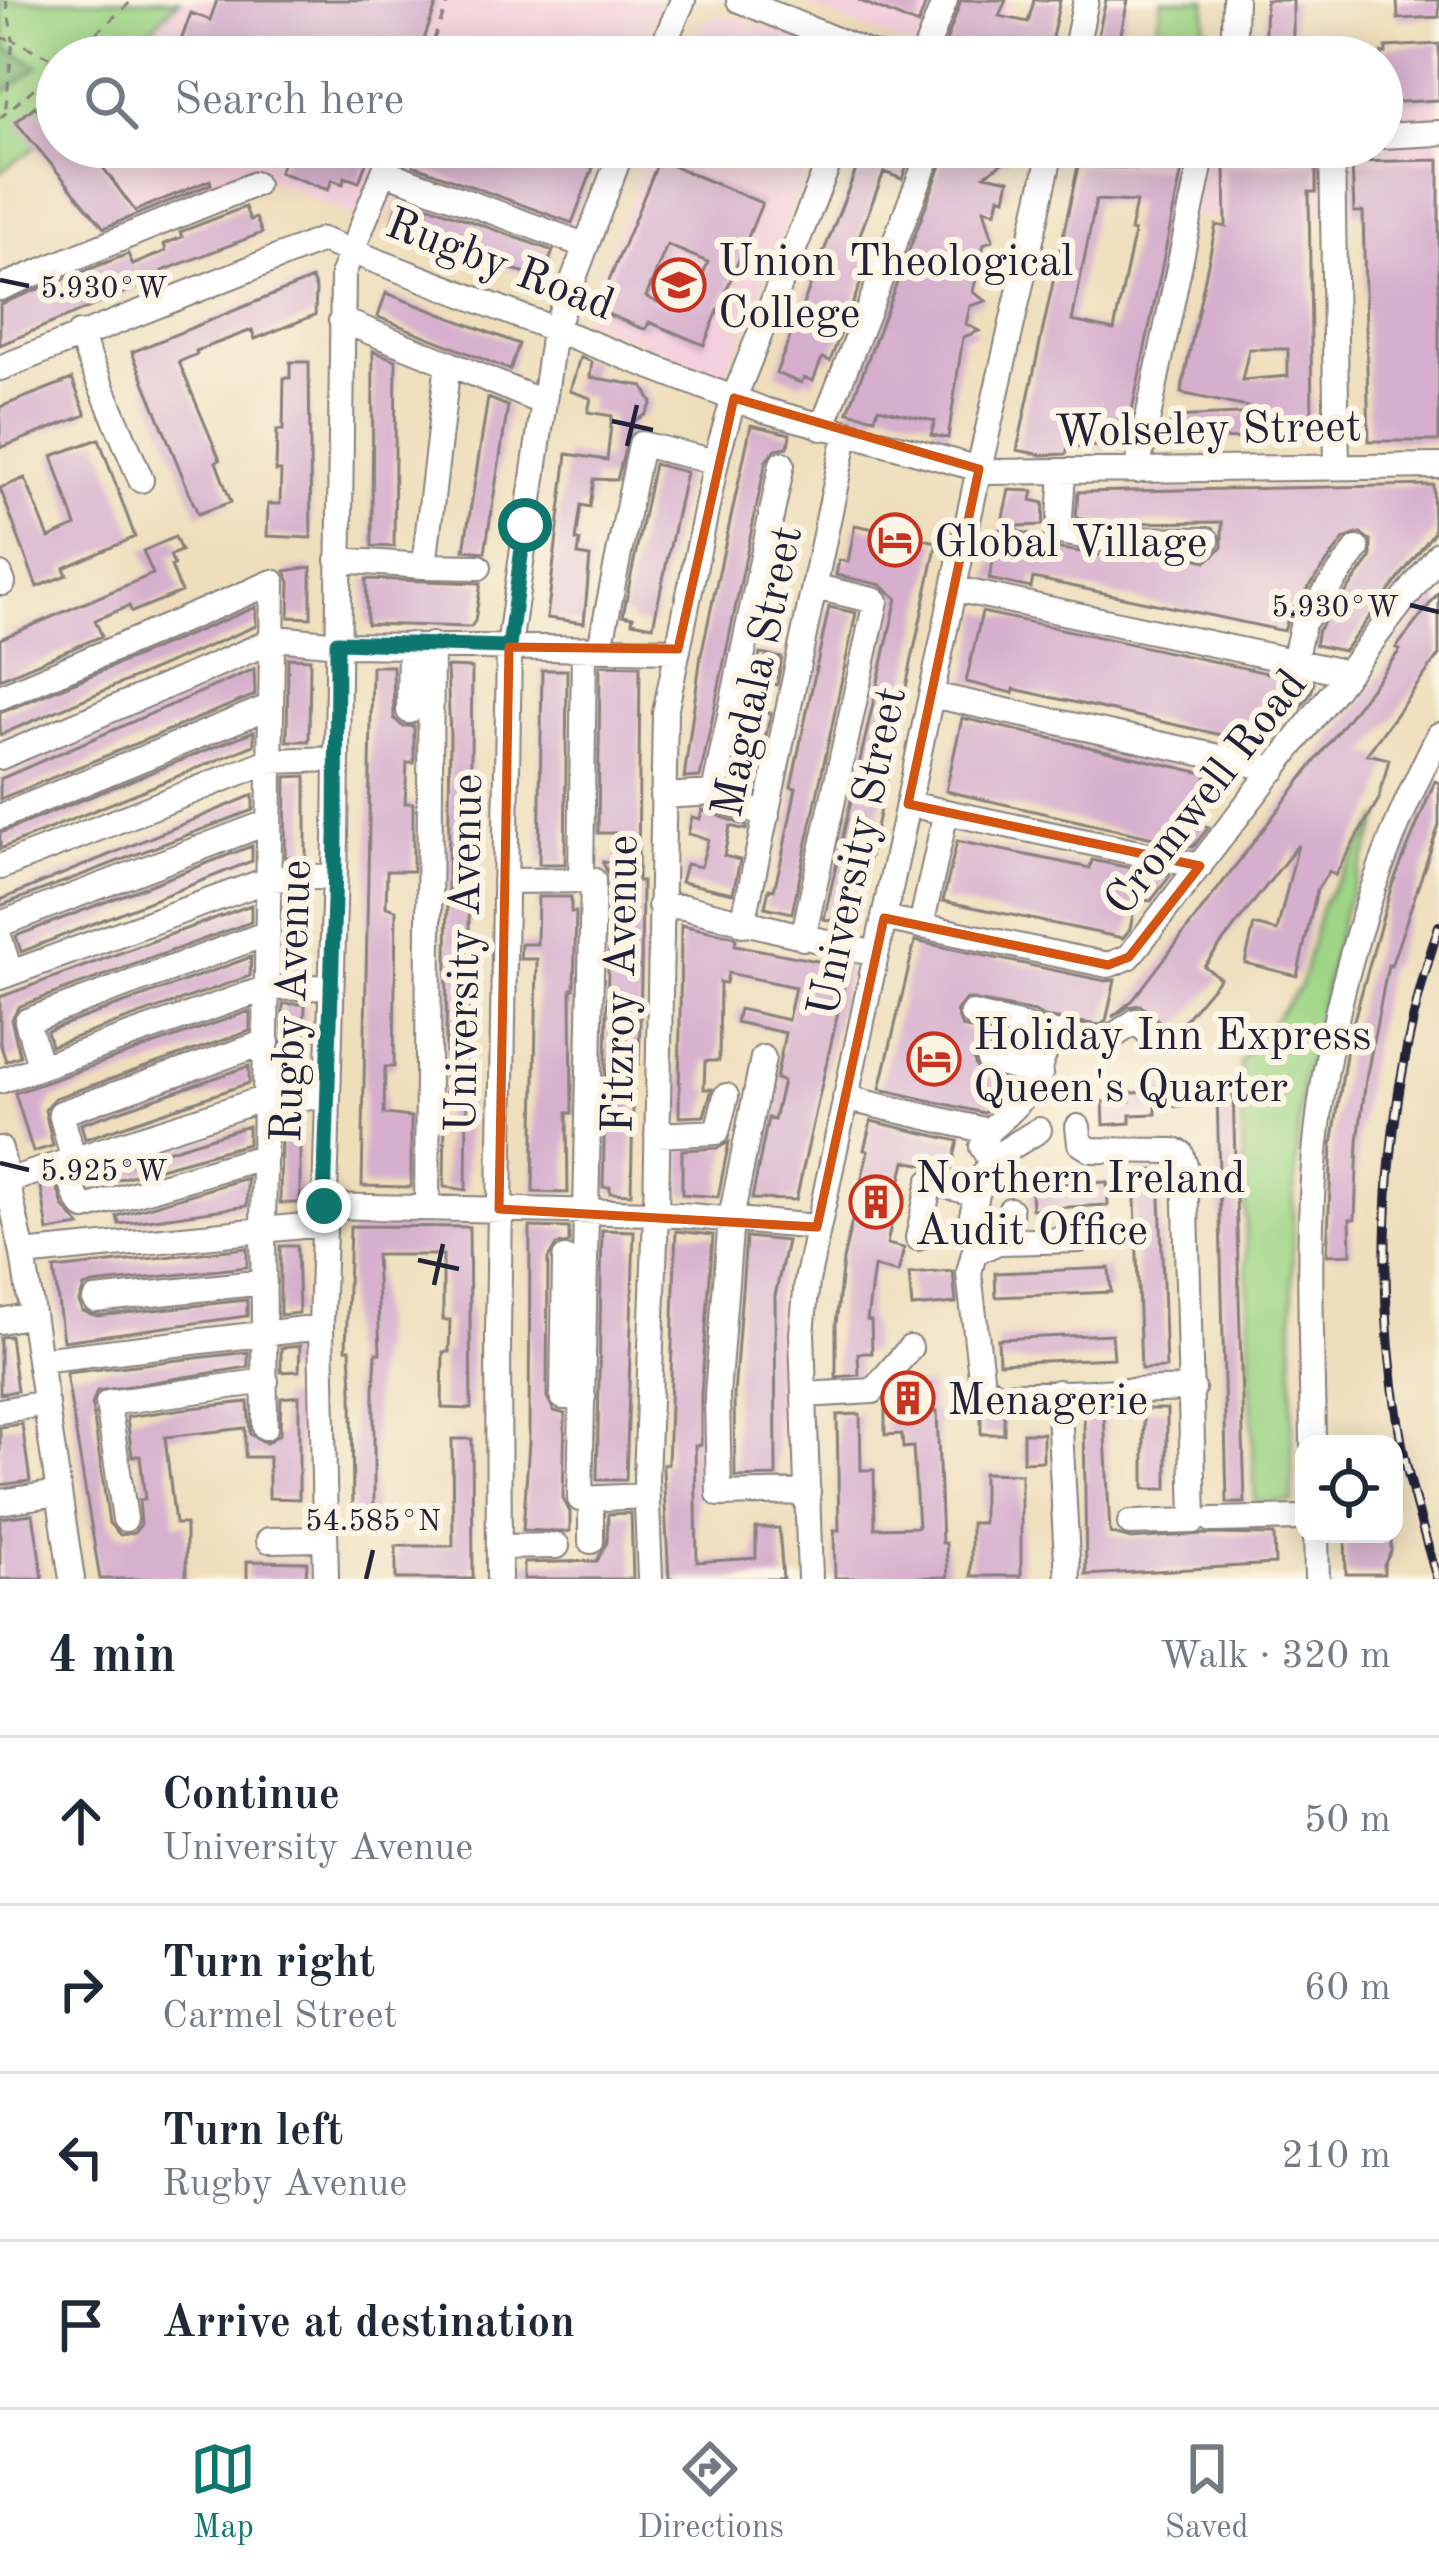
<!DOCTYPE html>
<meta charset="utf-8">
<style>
body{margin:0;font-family:"Old Standard TT",serif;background:#f2f2f3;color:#1f2937}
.controls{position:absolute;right:36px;bottom:36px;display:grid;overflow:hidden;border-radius:24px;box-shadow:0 6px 30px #0003}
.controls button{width:108px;height:108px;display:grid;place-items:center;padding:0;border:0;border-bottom:3px solid #e0e1e3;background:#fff;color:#1f2937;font:60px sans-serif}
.stop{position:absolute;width:36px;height:36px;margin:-27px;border:9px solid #0f766e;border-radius:50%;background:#fff}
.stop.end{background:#0f766e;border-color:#fff;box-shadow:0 3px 12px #0008}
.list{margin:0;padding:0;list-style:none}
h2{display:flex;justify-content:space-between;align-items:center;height:156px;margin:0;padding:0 48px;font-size:51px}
h2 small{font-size:39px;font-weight:400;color:#747a83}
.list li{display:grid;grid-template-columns:78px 1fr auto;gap:36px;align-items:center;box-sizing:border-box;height:168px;padding:0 48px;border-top:3px solid #e0e1e3}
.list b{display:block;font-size:45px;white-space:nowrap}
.list p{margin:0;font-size:39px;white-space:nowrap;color:#747a83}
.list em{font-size:39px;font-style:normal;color:#747a83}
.icon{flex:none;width:66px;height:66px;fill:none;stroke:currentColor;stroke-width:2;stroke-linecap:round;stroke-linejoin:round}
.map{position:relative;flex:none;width:1439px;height:1579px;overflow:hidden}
.search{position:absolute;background:#fff;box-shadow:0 6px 30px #0003;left:36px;right:36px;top:36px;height:132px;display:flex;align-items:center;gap:30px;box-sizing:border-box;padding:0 42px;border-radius:66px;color:#747a83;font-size:45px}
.sheet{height:828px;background:#fff}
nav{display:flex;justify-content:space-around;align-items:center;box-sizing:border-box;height:168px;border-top:3px solid #e0e1e3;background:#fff;font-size:33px;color:#747a83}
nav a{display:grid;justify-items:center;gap:6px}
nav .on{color:#0f766e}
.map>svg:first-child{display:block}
.built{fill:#f4cfdd}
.green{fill:#9fd586;stroke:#607c60;stroke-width:3}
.forest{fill:#7fb673;stroke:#506c57;stroke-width:3}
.building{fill:#d6afce;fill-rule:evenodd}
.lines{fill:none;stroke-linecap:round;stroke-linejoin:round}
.minor-casing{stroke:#88807c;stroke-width:28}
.path{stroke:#88807c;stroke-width:3;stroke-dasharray:9 9;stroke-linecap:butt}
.minor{stroke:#fff;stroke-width:24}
.rail-casing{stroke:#22223b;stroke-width:10}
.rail{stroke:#fcf5e5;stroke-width:6;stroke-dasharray:18;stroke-linecap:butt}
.route{stroke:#0f766e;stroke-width:15}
.marked{fill:none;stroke:#d45411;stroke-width:9;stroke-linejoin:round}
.ticks{fill:none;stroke:#22223b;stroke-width:4.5}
.labels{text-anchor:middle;stroke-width:12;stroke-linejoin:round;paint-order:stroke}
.poi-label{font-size:45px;fill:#22223b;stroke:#fcf5e5;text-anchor:start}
.street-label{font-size:45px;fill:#22223b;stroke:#fcf5e5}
.ticks-label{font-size:30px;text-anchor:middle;fill:#22223b;stroke:#fcf5e5;stroke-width:12;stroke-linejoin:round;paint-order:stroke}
</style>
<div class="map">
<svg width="1439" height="1579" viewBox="0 0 1439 1579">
<rect width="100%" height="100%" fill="#fcf5e5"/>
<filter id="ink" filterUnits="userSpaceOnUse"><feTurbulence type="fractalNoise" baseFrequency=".00833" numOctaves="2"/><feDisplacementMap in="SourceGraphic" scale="24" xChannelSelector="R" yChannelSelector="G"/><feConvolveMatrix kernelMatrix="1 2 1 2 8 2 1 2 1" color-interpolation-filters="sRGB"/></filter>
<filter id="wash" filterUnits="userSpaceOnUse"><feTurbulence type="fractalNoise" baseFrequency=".004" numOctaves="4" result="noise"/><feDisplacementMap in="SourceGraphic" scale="48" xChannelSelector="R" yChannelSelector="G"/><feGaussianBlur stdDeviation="2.7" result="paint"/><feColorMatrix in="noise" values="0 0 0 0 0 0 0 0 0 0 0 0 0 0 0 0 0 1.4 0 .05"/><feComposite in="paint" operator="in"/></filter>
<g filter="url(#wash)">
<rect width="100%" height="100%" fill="#eedebc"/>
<!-- built -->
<path class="built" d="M179,0h482l-22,57h-516z
M812,0h198l-4,30 45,18 -2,9h-89l-24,-10h-23l-103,-40z
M726,15l50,14 70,28h-158l14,-32 11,-8z
M1439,46v167l-230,4 -142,-19 10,-51h305v-90h-166z
M57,125v22h545l-35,91 -167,-57 -18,46 -124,-51 -151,62 -71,-91z
M652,147h165l-91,229 -144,-57z"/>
<!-- green -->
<path class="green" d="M0,0h179l-56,57h-66v68l-21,22 -36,25z
M1162,0h44l-1,57h-54z
M1381,816l-38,98 -41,170 -9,123 -1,295 -37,1 -15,-441 60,-75 22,-83z"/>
<!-- forest -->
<path class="forest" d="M0,0l7,48 32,18 -39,30z"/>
<g id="blocks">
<!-- building -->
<path class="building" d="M217,0h221l-20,56 -10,-4 -2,5h-231l16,-44 19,7z
M858,0h69l-9,25z
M961,0h45l-7,16 29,6 6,-22h26l-12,57h-88l-17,-7z
M1106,0h22l-12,57h-23z
M1266,0h27v57h-29z
M1397,0h42v17l-41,2z
M1439,44v56l-57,3v-50h4v-6z
M35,106l22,24v17h45l-6,11 39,53 75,-31 1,4 -107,44 -88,-106z
M289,147h83l-13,35 -14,-5 -2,7 -11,-4 -4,10 -49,-18z
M419,147h125l49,21 -21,55 -159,-58z
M865,147h49l-12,32 -18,-7 -25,65 17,7 -46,117 -8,-3 -9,23 -9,-3 -3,5 -25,-10z
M948,147h38l31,6 -32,22 24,5 -4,18 -6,-2 -3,16 -12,-3 9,31 -9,4 -4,18 9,8 -12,4 -4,18 13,9 -16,5 -4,18 13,7 -16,6 -15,101 -17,-3 4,-14 -57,-13 -3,10 -27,-6z
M659,160l103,43 -58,142 -55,-23 -3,7 -5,-1 -44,-18zM667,245l41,17 -14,35 -16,-7 -7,18 -25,-11z
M1439,160v281h-70l-6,-229h-9l-2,-50z
M1316,165v27h-7l3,224h7v22l-152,1 5,-22 88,-4 1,-3 -80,-17 35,-168 10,2 -1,-59zM1249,349h39v27l-46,4z
M1078,166l104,4 -57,274 -57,4 -2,6 -24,1 -25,-5zM1096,200l40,2 -6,29 4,1 -1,8 -19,90 -42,-9z
M402,196l151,55 -10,26 -40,-10 -112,-43z
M245,207l5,13 6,-2 6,15 -100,38 2,5 -164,69v-41l128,-50 5,11 33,-14 -2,-7 18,-7 -2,-5z
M312,279l4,11 -1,25 -60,24 -3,-9 -56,21 1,3 -18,8 41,98 -4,2 15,40 -33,12 -66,-162z
M386,293l133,51 -9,26 -132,-53z
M373,351l23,9 -2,187 -22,-1z
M580,357l12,5 -2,15 53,9 9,17 -7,12 -13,7 -15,58 -23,-1 -4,28 -9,-2 -5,35 4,1 -2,14 12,2 -6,66 -37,-5 20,-164 40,6 5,-44 -24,-4 3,-14 -21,-7z
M290,362h19l2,176 -44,-2 1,-32h12l1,-33h-5l1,-41h6l1,-52h6z
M72,379l14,36 -86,33v-41z
M488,398l20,8 -23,146 -21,-2z
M751,425l39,9 -2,13 -12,2 -10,12 -66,316 -16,1 17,-123z
M99,439l36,98 -71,31 3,7 -30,12 -37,-99 25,-10 24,60 27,-12 -24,-70z
M654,464l32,8 -33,154 -21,-4 1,-5 -10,-2z
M1433,485l1,47 -90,119 -29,-6 3,-15 53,-72v-17l-11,-8 -16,6 -54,74 -6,18 -251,-53 -2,10 -42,-9 20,-89 24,1 -2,9 13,3 -1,22 -25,1 -1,5 26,6 12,11 45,7 86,1 21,5 15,-14v-25l-119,1 -27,-5 2,-26z
M855,525l82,17 -82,384 -31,-7 73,-321 -16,-13 -45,-10 3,-15 9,2z
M175,537l6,14 -11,4 4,10 -3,1 10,26 -49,20 -3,-6 -34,14 7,16 -102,43v-40l153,-65 -10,-23z
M311,567v51l-22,-1 1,-35 -5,-11z
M366,579l115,4 -6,38 -4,6 -104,-3z
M1439,592v63l-72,99 22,5 -10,40 -44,76 -6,-4 -12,19 -20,86 -52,-13 9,-38 23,6 21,-86 -94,121 16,12 -47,56 -3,3 -5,-11 -25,-21 -12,2 -16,10 21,-17 267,-350 -4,-2z
M256,607v19l-256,109v-22z
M829,607l27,6 -64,300 -27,-6 4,-18 5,1 8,-33 14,-69 -5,-1z
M982,612l332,71 -3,10 -11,15 -18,-4 -11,42 -257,-57 -1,4 -47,-11z
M760,654l22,4 -5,27 -23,-5z
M288,658l22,1 -1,82h-22z
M600,665l40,1 -2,215h4l-1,97 -2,86h-5l-3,130 -21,-1v-6h-7l7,-307 -7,-18h12l1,-29h-18z
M372,666h21l1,52 8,8h12v37h-7l-2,40h8v68h-26l-1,36 10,3 -2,157h-9l-1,47 27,3v70l-49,-1z
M447,667l25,1 -6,522 -22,-3 6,-451z
M254,669l1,26 -255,104v-20z
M542,670h25l-2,194h-26z
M748,708l23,5 -9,40 -22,-5z
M962,718l245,56 -9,41 4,1 -2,9 9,2 -16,20 -247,-56z
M254,731v14l-254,104v-16z
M306,776v82l-21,-1 1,-80z
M1435,781l4,2v42l-48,141 -3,-1 -22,114 -8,62 -3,78h-5l1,35 -24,1 5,-110 16,-104 43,-153z
M253,795v15l-253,96v-6z
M702,810l45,16 -1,4 -16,-4 -6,30 16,4 -7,33 -52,-11 5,-18 15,3 7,-28 -20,-5 4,-17 8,2z
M957,841l133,27 2,-8 78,16 -19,25 -15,-2 -6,30 -7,9 -180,-37z
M252,846v15l-231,91 -5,-16z
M305,894l-1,76h-20l1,-75z
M538,897h33v15h5l-2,77h-3l1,124h-5l1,80 -35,-1 4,-233h-17l1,-15h16z
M251,905v17l-231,84 -9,13 9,37 -14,5 -6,-18v-46z
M681,925l51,11 4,3 -1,6 113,22 -52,233 -44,-1 16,-81 6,2 9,-39 -7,-2 9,-46 -49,-11 3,-13 49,11 7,-33 -67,-14 -2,10 -6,-1 -1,79h-14l-1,28h8l-6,20 -2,7 -25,1z
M915,941l190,40 10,-1 -9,41 -6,4 -57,-8 -8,-5 -69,-13 -10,12 6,16 49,13 -1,9 -24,-4 -13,13 5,15 34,11 -11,14 -17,15 -104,-24z
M251,957l-1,19 -199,70 -4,-15z
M283,1004h22l-2,77h-21z
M250,1011v20l-195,67 -10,12 8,36 -20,6 -18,-59z
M249,1066v17l-164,56 -4,-15z
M1184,1084l1,22 -29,1v7l-26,1v8l-26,2 -1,-23 27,-1v-8l29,-1v-7z
M1217,1091h16l12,412h-18z
M281,1120h19v83h-20z
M871,1121l87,20 -7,29 -46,-9 -18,83 17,4 -6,25 -24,-6 -7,53 4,1 1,32h-14l1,22 -23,2v-53l7,-64 25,-109 -4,-1z
M248,1126v18l-158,43 -1,-12z
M729,1142l-11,55 -36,-3v-44l36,-2z
M1159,1170l7,198 -25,1 -7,-198z
M247,1178v28l-128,18 -2,-8z
M1107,1182l1,23 -76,4 -1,-24z
M56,1183l7,23 17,20 -32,5 -7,-44z
M350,1226l119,1 2,182 -29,-1 1,-56h6l1,-32h-7v-65h-67l4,98h-4l-2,37v129h-21l-1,-129 -2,-41h-4z
M530,1227l39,1v15l-13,2 -8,14 -1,138 7,14 11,3 -2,85 7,13v19l-5,1 -42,-2 6,-88z
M602,1230l32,1 -8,249h-29z
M676,1231l37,4 -12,159v51h-6l2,117 59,-4v-30h23l4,51h-114l-6,-109v-6h5z
M746,1237l41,4 -12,55 1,180 -41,1 -1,-82z
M280,1246h17l2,67 -19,2z
M247,1248v19l-154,17 -9,3 -5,14 3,10 15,5 150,-16v16l-184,25 -9,-72z
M1109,1268l2,24 -115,5 -1,-24z
M953,1271l3,32 -44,4 -3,-33z
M1112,1334l2,24 -115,5 -1,-24z
M10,1336l7,55 -17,3v-57z
M300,1346l-1,25 -18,1v-24z
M248,1352v15l-151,24 -5,14 17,118 11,12 14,-2 7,-9 -2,-24 6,-1 -5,-43h-8l-5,-39 55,-8 66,-7 2,32 16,9 14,-9 1,-36 18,-2v103l-30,-1v-41h-24v-29l-80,9 10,87h11v55h-86l-34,-206z
M900,1385h31v27l6,-1 5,132h4l2,34 -113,1 -1,-48h5l-2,-115 23,-1 1,56h13l1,58 43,-1 -5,-80 -10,1 -1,-14 -17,1v-33z
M1144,1409h23v80h-23z
M981,1411h23v23h-23z
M1084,1415h20l6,118 21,6 73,-5 70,1 1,29 -189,11z
M22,1424l8,57 -30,4v-58z
M1023,1433h20v28l-20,1z
M452,1439h20l1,140h-77v-33h57z
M983,1473l38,1v102h-50v-53h12z
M631,1513l2,66h-109v-16l73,-2 10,-19 1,-28z
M33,1514l10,65h-43v-61z
M1345,1534h46v17l-7,14v9h-38z
M247,1561l60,1 -1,17h-59z"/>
</g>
</g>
<g filter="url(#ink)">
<use href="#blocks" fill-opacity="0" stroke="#88807c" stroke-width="3"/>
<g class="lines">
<!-- minor casing -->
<g class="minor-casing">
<path id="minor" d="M739,0l139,57
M658,57l25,-57
M923,57l22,-57
M1074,57l12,-57
M1233,57l2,-57
M1382,136l57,-3
M584,147l34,13
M1332,147l5,319
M385,172l199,73
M0,288l255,-104
M341,320l107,43
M79,334l62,146
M0,368l322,-128 442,170 227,62 448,-6
M822,428l110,-281
M1137,471l67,-324
M1063,472l-4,60 43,7 105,1
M338,560l86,6 24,-203 94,39
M424,566l55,1
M0,575l3,8
M955,589l393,84
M600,648l41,-204 75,18
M1294,661l9,-38 54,-74
M932,695l343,74
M0,697l273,-115 -10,646 2,199
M409,711l1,-66
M0,757l267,-114 20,-4 62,6 329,5
M714,793l68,-329
M662,796l52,-3 6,7 47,15
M908,804l292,62
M0,817l271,-111
M0,867l269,-106 67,-2
M581,880l3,-231
M505,881l88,-1 -13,619 65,-3
M660,905l24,2 191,47
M884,918l224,47 21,-8 310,-403
M0,924l269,-102
M743,924l103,-489
M921,926l25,-114
M803,938l73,-337 -60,-14
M0,939l10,34
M0,977l270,-98 65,-3
M972,1014l59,14 -9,42 18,4
M763,1058l-32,160 -14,177 2,99 89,-2
M989,1061l33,9
M40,1065l-13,-44 241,-88
M0,1081l267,-93 64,-1
M845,1098l143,33c39,-31 51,-51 62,-99l54,10 32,-21 18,17
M1078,1127l2,16 11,7 83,1 7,2 4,13 9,355 -64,2
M657,1135l60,-3 9,-36
M0,1149l23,105 49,325
M265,1156l-180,52c-15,-14 -12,-28 -13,-46 0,-16 -8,-34 -11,-49l206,-71
M990,1160l49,-30
M10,1180l256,-82 62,-1
M324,1206l332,7 161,14
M427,1208l4,-563
M1010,1210l1,31
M971,1220l6,-26
M918,1238l12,-56 47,12 13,-34 -8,-13 6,-16
M1079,1240l-81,2 -24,11 -5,20 13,112 15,10 196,-6
M23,1254l300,-30
M565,1259l-2,138h20
M95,1300l169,-18
M0,1321l32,-6
M39,1360l282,-33
M1058,1392l10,187
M804,1395l69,-4 37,-43
M0,1411l46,-8
M1313,1444c-1,-100 -7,-202 3,-301 14,-141 58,-282 123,-408
M591,1498v43
M0,1502l58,-9
M125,1519l-17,-116 158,-22
M1212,1520l92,-2
M1316,1534l1,45
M269,1540l55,-1
M499,1547l58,-1
M326,1579l-5,-252 15,-488 7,-566 51,-126
M499,1579l-1,-247 11,-685 45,-316 69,-184
M650,1579l-4,-100 10,-266 9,-500 53,-261 16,-54 101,-251
M810,1579l-8,-246 5,-52 172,-812 73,-322"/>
</g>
<!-- path -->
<path class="path" d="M6,0l7,40 44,21
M0,38l13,2 -8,74
M69,57l64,-57
M427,57l22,-57
M0,118l57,-50"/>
<!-- minor -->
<use href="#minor" class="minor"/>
<!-- rail casing -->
<g class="rail-casing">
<path id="rail" d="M1437,1579c-14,-50 -30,-101 -38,-152 -28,-166 -12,-342 40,-501"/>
</g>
<!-- rail -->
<use href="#rail" class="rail"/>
</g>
</g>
<g class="lines" filter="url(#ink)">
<!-- route -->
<path class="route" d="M324,1206l12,-367 1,-197 172,5 16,-122"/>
</g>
<!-- marked area -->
<path class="marked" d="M734,398l245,71 -71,335 292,62 -71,91 -21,8 -224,-47 -67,309 -318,-18 10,-562 169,2z"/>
<!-- ticks -->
<path class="ticks" d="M0,280l29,6M612,421l41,9M627,446l10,-41M1410,605l29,7M0,1163l29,7M418,1260l41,9M434,1285l9,-41M366,1579l7,-29"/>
<!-- icons -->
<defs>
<g id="university-ring" transform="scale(2.7)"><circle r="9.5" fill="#fcf5e5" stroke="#c8321e" stroke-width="1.5"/><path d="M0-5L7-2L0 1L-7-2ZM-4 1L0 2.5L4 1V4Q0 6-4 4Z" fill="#c8321e"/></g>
<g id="hotel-ring" transform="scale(2.7)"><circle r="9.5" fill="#fcf5e5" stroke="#c8321e" stroke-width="1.5"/><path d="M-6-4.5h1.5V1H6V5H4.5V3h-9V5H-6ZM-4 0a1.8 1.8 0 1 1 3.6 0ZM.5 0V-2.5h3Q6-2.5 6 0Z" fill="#c8321e"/></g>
<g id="building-ring" transform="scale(2.7)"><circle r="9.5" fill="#fcf5e5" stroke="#c8321e" stroke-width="1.5"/><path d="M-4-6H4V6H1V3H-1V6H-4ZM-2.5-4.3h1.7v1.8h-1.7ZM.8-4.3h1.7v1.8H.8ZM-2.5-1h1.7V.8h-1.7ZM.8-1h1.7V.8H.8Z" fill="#c8321e"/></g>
</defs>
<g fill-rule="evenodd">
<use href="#university-ring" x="679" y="285"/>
<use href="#hotel-ring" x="895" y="540"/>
<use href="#hotel-ring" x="934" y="1059"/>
<use href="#building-ring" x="876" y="1202"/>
<use href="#building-ring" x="908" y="1398"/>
</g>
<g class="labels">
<!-- poi labels -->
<g class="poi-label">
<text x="718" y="275">Union Theological<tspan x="718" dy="52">College</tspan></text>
<text x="934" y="556">Global Village</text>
<text x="973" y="1049">Holiday Inn Express<tspan x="973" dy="52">Queen's Quarter</tspan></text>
<text x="915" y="1192">Northern Ireland<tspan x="915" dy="52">Audit Office</tspan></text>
<text x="947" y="1414">Menagerie</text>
</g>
<!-- street labels -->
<g class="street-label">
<text transform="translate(501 262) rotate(21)" y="16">Rugby Road</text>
<text transform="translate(1208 427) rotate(-1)" y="16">Wolseley Street</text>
<text transform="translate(755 671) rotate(-78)" y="16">Magdala Street</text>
<text transform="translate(1204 791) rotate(-52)" y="16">Cromwell Road</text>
<text transform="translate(855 851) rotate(-78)" y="16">University Street</text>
<text transform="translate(462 953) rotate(-89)" y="16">University Avenue</text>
<text transform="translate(618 984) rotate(-89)" y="16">Fitzroy Avenue</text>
<text transform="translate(289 1001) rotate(-88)" y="16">Rugby Avenue</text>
</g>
</g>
<g class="ticks-label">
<text x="104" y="297">5.930°W</text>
<text x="1335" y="616">5.930°W</text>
<text x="104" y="1180">5.925°W</text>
<text x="373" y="1530">54.585°N</text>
</g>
</svg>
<div class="controls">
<button><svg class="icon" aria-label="locate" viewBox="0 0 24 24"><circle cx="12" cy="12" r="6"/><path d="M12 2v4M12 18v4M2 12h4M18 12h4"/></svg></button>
</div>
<div class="stop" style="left:525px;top:525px"></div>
<div class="stop end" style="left:324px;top:1206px"></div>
<div class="search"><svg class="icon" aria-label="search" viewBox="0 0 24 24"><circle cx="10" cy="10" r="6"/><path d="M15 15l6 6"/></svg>Search here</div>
</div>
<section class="sheet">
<h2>4 min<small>Walk · 320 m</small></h2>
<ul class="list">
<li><svg class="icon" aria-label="ahead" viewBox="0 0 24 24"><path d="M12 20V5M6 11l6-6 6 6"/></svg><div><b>Continue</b><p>University Avenue</p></div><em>50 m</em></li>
<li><svg class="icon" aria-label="right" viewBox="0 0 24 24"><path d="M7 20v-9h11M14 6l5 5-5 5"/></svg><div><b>Turn right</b><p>Carmel Street</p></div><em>60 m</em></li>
<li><svg class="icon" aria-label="left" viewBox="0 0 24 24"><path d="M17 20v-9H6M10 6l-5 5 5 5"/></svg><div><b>Turn left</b><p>Rugby Avenue</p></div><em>210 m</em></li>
<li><svg class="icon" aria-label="arrive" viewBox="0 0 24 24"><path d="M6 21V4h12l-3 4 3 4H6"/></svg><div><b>Arrive at destination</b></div></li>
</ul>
</section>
<nav>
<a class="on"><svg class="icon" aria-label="map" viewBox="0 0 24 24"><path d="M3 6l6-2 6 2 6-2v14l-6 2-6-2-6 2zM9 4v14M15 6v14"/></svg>Map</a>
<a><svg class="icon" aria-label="directions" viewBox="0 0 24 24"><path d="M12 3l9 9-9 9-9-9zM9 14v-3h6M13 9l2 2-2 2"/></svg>Directions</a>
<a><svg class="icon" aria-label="saved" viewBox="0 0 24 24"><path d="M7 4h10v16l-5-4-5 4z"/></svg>Saved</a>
</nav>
